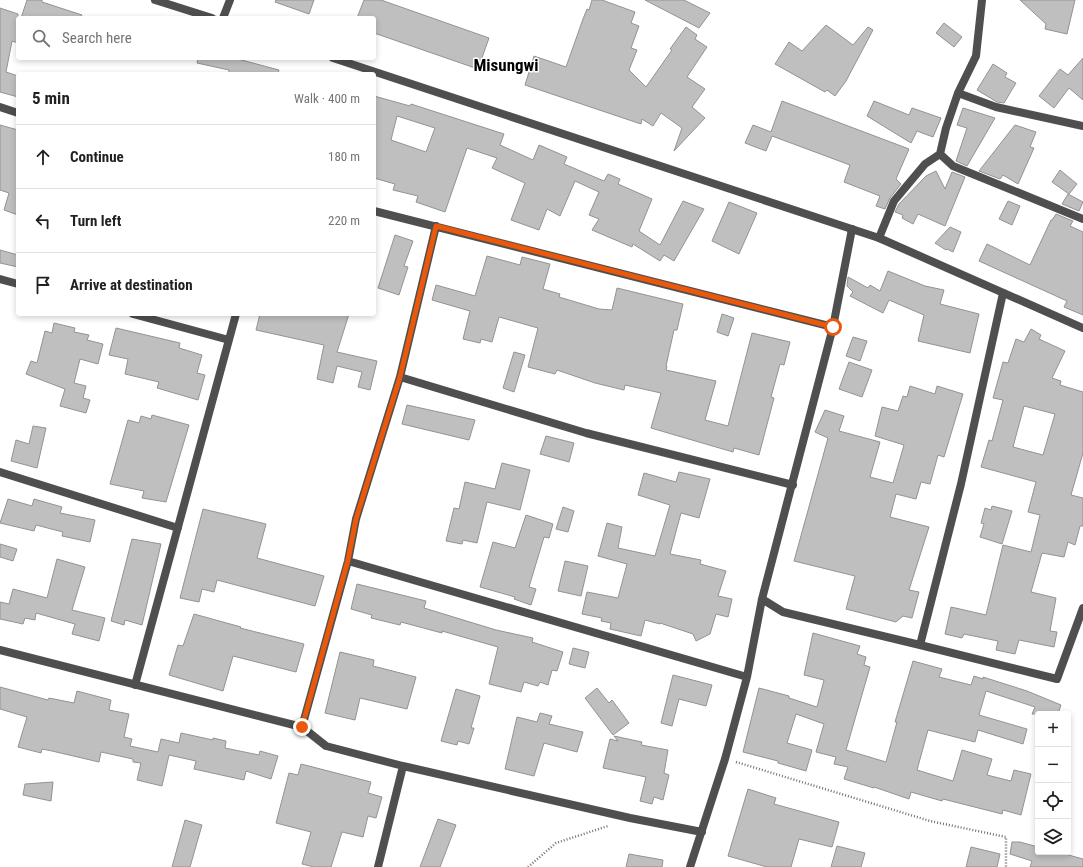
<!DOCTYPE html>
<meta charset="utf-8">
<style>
body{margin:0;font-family:"Roboto Condensed",sans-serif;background:#f2f2f2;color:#202124}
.controls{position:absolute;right:12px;bottom:12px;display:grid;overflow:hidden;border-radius:4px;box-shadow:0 2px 6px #0003}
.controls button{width:36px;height:36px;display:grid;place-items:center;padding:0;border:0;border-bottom:1px solid #e0e0e0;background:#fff;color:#202124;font:20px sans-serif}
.stop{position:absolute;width:12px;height:12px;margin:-9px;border:3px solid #ea580c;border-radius:50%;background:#fff}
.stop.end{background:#ea580c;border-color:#fff;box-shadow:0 1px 4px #0008}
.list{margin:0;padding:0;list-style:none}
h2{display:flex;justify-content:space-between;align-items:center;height:52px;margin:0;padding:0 16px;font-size:17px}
h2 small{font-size:13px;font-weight:400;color:#757577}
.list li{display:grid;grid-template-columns:26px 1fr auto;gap:12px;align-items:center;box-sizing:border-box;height:64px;padding:0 16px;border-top:1px solid #e0e0e0}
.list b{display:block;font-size:15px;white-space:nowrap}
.list em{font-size:13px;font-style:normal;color:#757577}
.icon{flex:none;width:22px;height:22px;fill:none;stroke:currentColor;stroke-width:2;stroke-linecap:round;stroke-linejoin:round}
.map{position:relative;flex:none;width:1083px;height:867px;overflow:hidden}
.search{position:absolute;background:#fff;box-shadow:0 2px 6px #0003;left:16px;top:16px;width:360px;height:44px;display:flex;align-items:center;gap:10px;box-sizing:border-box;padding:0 14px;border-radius:4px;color:#757577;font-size:15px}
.panel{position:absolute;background:#fff;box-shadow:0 2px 6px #0003;left:16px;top:72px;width:360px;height:244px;border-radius:4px}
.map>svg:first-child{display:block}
.building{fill:#bfbfbf;stroke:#939393;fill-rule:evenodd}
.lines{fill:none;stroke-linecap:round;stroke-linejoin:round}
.path{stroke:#717171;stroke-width:2.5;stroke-dasharray:1 2;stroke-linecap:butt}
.minor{stroke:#4f4f4f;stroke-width:8}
.tertiary{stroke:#4f4f4f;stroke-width:8}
.route{stroke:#ea580c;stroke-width:5}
.labels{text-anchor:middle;stroke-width:3;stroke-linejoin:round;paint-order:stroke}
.district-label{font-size:17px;font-weight:bold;fill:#000;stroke:#fff}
</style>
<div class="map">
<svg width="1083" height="867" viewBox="0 0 1083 867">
<rect width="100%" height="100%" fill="#fff"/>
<!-- building -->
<path class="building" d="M27,0h15v2l40,13 -1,3h-60z
M276,0h38l-5,14 -34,-12z
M364,0h17l108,38 -11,31 -104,-36v-15h-17z
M592,0h10l33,12 -4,11 8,3 -8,22 6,2 -8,20 17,17 26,-37 -2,-1 16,-22 11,8 -2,4 12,8 -20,30 18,12 -13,18 13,11 -31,33 8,-23 -21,-15 -8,13 -11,-7 -1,5 -116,-39 9,-29 32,11 17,-48 4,-10 2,1z
M645,0h39l26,13 -11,15z
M1020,0h55l-8,34 -22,-5 1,-5z
M0,8l18,6v29l-6,-2 -6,31 12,4v21l-18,-5z
M944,23l18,14 -8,10 -18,-14z
M826,25l27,20 15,-18 5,3 -27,51 -11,15 -8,-6 -2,2 -50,-28 14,-22 13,9z
M198,58h36l45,12 -1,4h-49v-4l-32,-7z
M1083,58v42l-14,-12 -15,20 -15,-12 21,-27 8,6z
M993,64l14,9 -2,4 11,6 -12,20 -7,-1 -20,-12z
M374,96l36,10 1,-2 93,30 -4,11 33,15 6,-15 28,12 -3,7 40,17 4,-7 12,5 -2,5 34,15 -13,32 21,14 23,-44 21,8 -30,52 -10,-6 -4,6 -27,-17 -1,3 -40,-17 7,-11 -10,-4 10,-23 -24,-11 -15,35 -13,-7 -8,21 -28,-10 14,-37 -33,-15 5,-10 -30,-10 -22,64 -29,-10 2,-6 -25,-6 2,-6 -21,-6zM397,116l38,12 -9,24 -35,-12z
M782,101l127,48 -13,30 5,5 -11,14 -5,11 -9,-3 4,-10 -36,-14 6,-17 -78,-29 -6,15 -21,-8 8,-18 18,7z
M874,101l35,14 3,-7 29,10 -8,19 -16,-6 -6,12 -44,-27z
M963,108l32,10 -28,48 -11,-5 11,-33 -10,-3z
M0,125l18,5v85l-14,-5 5,-17 -9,-3z
M1015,125l21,7 -6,15 4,1 -16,36 -15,-9 -3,4 -21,-8z
M1060,170l17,14 -8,10 -17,-12z
M936,171l9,18 7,-17 13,5 -20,49 -27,-12 -5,10 -11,-6 1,-3 -8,-3 4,-8 27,-28z
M1068,194l15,8 -4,9 -17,-7z
M1008,201l12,5 -8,19 -13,-6z
M729,202l28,11 -18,41 -27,-13z
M1056,214l17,7 -3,5 13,6v83l-19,-8 3,-6 -88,-40 8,-17 43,21 21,-45h1z
M950,227l11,5 -8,20 -6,-3 -1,1 -11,-7z
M395,235l18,6 -9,25 4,1 -9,28 -21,-7z
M0,250l18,5v12l-18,-4z
M487,256l33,9 2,-8 28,7 -7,25 17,5 -1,3 40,12 13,1 5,-22 66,16 -6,26h-3l-8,36h1l-1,4 50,11 -11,39 23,6 24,-93 38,9 -6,23 -4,-1 -9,33 3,1 -15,57 -25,-7 -1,4 -82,-24 10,-35 -36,-8 -1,5 -29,-7 -38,-13 -2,4 -27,-7 10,-39 -39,-11 -7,25 -11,-3 -1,4 -17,-4 7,-28 -38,-11 4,-15 39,11z
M888,271l37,15 19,4 -4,14 39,10 -9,39 -52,-12 6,-26 -35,-15 -6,13 -33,-17 3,-4 -6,-6 1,-9 20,11 2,-3 10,6z
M260,314h89l-12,38 40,9 -7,29 -12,-3 4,-15 -25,-6 -4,17 -16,-4 7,-34 -68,-15z
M722,314l12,4 -6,18 -11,-4z
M54,323l21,5 -1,4 15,3 -2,5 16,4 -5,20 -18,-5 -6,24 12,3 -3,12 7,2 -4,13 -26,-7 5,-17 -39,-15 5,-13 6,2 8,-32 7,2z
M116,328l64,15 -1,5 23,7 -5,18 8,2 -7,25 -41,-12 2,-6 -34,-8 3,-15 -19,-4z
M1031,329l10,6 -2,4 26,12 -13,27 9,3 -1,4 23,7v61l-12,42 12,3v28h-3l-5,19 -7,-3 -4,15 -22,-4 -11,39 25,6 -6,33 7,1 -3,15 -35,-7 -4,14 -19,-4 2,-9 -34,-7 -2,4 -17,-4 6,-27 35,8 17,-70 28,7 9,-37 -12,-3 8,-30 -55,-15 8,-27 3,1 11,-41 -10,-2 10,-36 5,1 8,-24 8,3zM1024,406l31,8 -12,41 -30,-8z
M853,337l14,4 -7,20 -14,-5z
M514,352l11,3 -11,37 -11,-4z
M849,362l23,8 -10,27 -23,-8z
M910,386l25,8 2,-8 26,8 -19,63 -6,-2 -8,29 -9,-2 -5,17 -20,-5 -6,23 39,10 -20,63 10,2 -7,26 -9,-2 -7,6 -50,-13 9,-33 -61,-15 34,-123 -13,-6 10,-22 19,6 -5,15 41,11 -10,35 23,6 11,-38 -29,-9 7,-29 16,4 5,-15 4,1z
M407,405l68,15 -6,20 -67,-16z
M152,415l37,10 -23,77 -24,-4 2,-7 -34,-7 18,-64 11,3 2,-7 10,3z
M33,426l13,2 -9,40 -26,-7 5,-21 13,4z
M546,436l28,7 -5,19 -29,-8z
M502,463l28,7 -10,40 -33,-8 -10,41 -14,-3 -1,4 -16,-3 8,-33 5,1 6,-27 30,7z
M679,472l31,7 -11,39 -18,-5 -11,41 31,6 -1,4 26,7 -8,25 14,3 -4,18 -12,-3 -6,20 -14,7 -3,-7 -33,-11v1l-15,-4 -4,16 -31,-7 1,-6 -10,-2 1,-3 -20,-4 5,-22 31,6 9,-34 -29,-8 9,-33 15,4 -4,21 37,8 15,-51 -32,-10 6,-22 32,9z
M8,499l24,7 2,-7 28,8 -2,6 35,7 -5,22 -28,-6 1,-4 -27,-7 -2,6 -34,-8z
M992,506l20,5 -10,33 -22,-7 4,-13 -3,-1 4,-15 6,2z
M563,507l11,4 -6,21 -12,-3z
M203,509l63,15 -9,34 67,18 -9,30 -98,-26 -3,12 -12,-3 -3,13 -19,-4z
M526,515l27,9 -4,14 -5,-1 -15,50 7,2 -5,16 -17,-6 1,-2 -35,-10 13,-45 22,6z
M132,539l29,5 -19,81 -17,-5 -1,5 -13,-4z
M0,544l17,5 -4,12 -13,-4z
M57,559l28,8 -13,43 33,8 -6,23 -27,-7 3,-10 -39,-11 -1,7 -10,-2 -2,6 -23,-5v-17l9,2 4,-15 34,9z
M565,561l23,5 -7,30 -23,-5z
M357,584l69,17 -2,7 72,22 37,8 -1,4 31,10 -6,19 -5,-1 -4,15 -8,-3 -2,4 -14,-4 -3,10 -32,-8 9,-37 -56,-16v2l-41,-11 -1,3 -29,-7 1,-3 -21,-6z
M194,614l47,13 -1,1 64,16 -8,28 -63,-16 -10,35 -54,-16 9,-30 5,1z
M813,633l47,13 -3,8 9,3 -2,8 6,2 -24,83 40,12 11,-40h-2l18,-61 29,8 -3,8 32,8 3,-9 9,3v-2l44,14 34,14 -3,9 -5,-2 -1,2h-20l3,-7 -49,-16 -7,24 48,14 -4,15 -45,-14 -3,12 -47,-12 -11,40 36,11 9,-31 30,9 -5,16 24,6 3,-11 17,4 -10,41 -18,-5 -1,4 -59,-15 -1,2 -31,-9 -2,7 -35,-12v1l-30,-9 4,-12 -14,-3 2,-7 -20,-5 8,-28 -28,-10 -9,29 25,7 -6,21 -28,-8v-2l-35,-9 16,-64 30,8v2l28,9 7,-27 -20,-5z
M573,648l16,4 -4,16 -16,-4z
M340,652l34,8 -1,6 43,11 -9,32 -47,-11 -5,22 -30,-7z
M673,675l39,10 -6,21 -27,-7 -7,27 -11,-3z
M0,687l48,13 1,-2 25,5 3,-12 34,9 -2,10 20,4 -5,23 8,2 -2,7 28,6 3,-13 18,4 2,-10 32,7v-2l13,3 -1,7 34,7 1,-4 18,5 -7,23 -25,-8 -2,9 -50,-11 2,-8 -27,-6 -7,31 -25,-6 4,-17 -8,-1v-3l-32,-7 -2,10 -47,-11 -10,-2 -1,4 -23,-6 9,-30 -27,-8z
M597,688l12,15 3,-3 17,23 -16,12 -28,-37z
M456,689l24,7 -9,32h3l-5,16 -11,-3 -1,4 -16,-4z
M540,713l12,3 -3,8 34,8 -6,20 -33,-9 -10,33 -29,-7 12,-52 20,5z
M614,736l28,6 -1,3 27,5 -4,23 5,2 -6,25 -9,-3 -2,7 -12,-3 6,-24 -43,-9 7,-29 8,2z
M301,764l70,18 -3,11 14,4 -6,21 -8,-2 -5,21 -21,-5 -11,35h-17l-12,-3 9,-32 -35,-9 13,-50 9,2z
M53,782l-2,19 -28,-6 2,-11z
M748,789l28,9 -2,6 65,18 -7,25 -33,-8 -8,28h-24l-39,-11z
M438,819l18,6 -16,42h-20z
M185,820l17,5 -12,42h-18z
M1012,842h8l18,5v5h27v2l18,5v8h-53l2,-6 -22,-7z
M837,846l28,7 -4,14h-30z
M971,847l29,7 -3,13h-31z
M629,854l34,6 -1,7h-36z"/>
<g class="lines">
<!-- path -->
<path class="path" d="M736,762l194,59 76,16v30
M528,867l28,-24 52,-17"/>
<!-- minor -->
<path class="minor" d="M223,18l7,-18
M958,93l38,14 87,19
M0,107l18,6
M940,154l13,12 130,53
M374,211l459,116
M879,238l15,-37 31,-37 15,-10 6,-26 12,-35 18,-37 6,-56
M0,279l18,5
M133,314l96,26
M400,377l36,-151
M0,472l178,56
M348,561l399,116
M762,599l21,13 137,33 41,-161 42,-191
M920,645l137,34 26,-71
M0,650l302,77 24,19 77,20 227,52 72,14
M135,685l101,-371
M302,727l46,-166 8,-42 44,-142 186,56 207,52
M378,867l25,-101
M690,867l35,-108 22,-82 15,-78 71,-272 19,-98"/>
<!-- tertiary -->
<path class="tertiary" d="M155,0l57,18
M333,58l546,180 204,90"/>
</g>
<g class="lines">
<!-- route -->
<path class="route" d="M302,727l46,-167 8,-41 44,-142 36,-151 397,101"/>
</g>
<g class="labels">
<!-- district labels -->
<g class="district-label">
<text x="506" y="71">Misungwi</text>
</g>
</g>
</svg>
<div class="controls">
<button>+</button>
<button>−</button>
<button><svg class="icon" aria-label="locate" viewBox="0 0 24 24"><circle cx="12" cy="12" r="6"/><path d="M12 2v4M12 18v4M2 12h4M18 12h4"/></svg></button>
<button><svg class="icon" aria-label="layers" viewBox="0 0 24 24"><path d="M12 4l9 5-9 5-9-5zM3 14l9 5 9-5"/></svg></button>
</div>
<div class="stop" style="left:833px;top:327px"></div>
<div class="stop end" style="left:302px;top:727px"></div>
<div class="search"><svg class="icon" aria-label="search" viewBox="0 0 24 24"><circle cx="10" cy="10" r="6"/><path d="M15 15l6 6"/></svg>Search here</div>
<section class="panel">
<h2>5 min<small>Walk · 400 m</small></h2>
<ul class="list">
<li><svg class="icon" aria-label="ahead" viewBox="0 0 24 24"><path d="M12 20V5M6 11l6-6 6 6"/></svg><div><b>Continue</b></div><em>180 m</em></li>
<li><svg class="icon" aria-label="left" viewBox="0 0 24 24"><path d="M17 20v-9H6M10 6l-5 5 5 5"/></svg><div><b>Turn left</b></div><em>220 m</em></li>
<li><svg class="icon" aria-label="arrive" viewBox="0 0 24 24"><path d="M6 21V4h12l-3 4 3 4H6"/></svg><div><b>Arrive at destination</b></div></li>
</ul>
</section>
</div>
